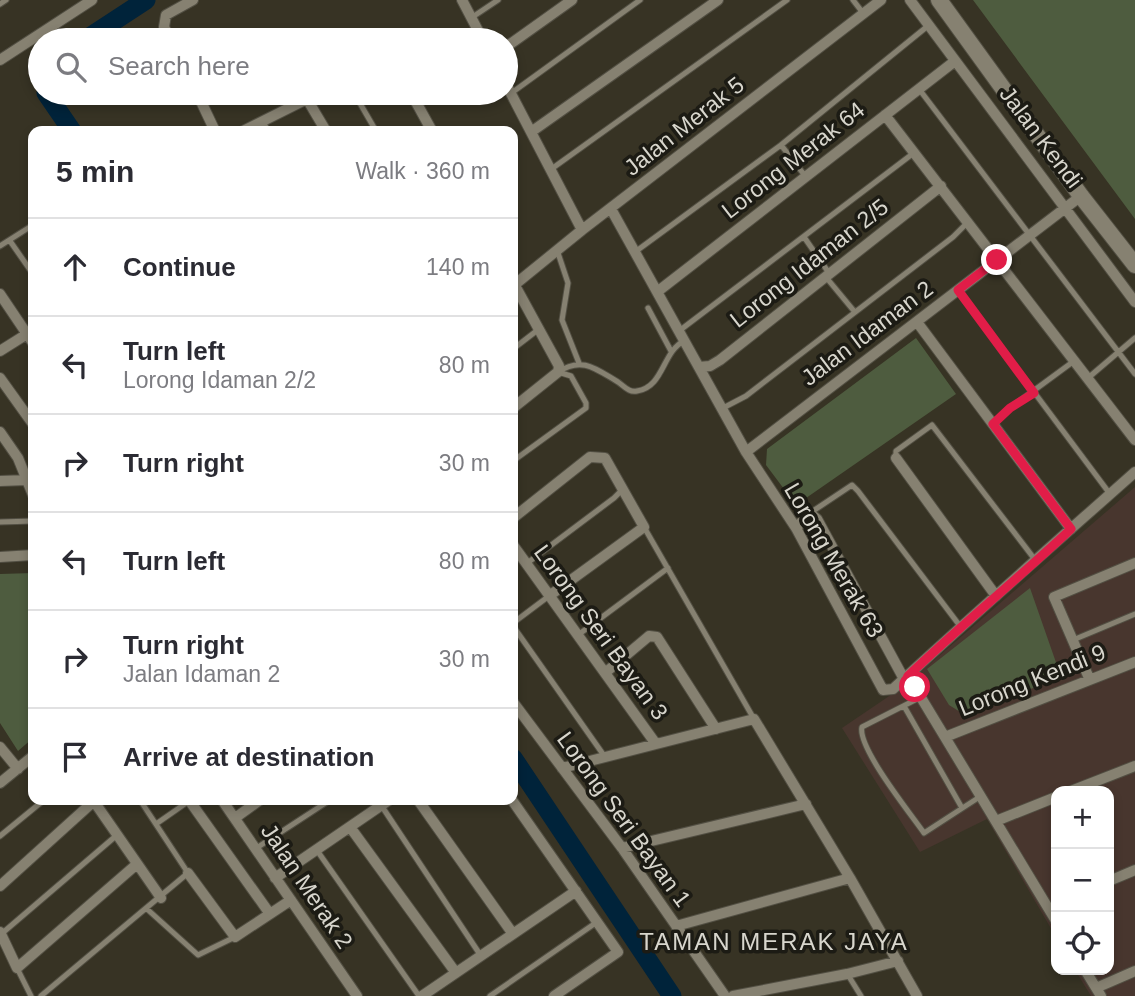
<!DOCTYPE html>
<meta charset="utf-8">
<style>
body{margin:0;font-family:Arial,sans-serif;background:#f2f2f3;color:#2b2b33}
.controls{position:absolute;right:21px;bottom:21px;display:grid;overflow:hidden;border-radius:14px;box-shadow:0 4px 10px #0003}
.controls button{width:63px;height:63px;display:grid;place-items:center;padding:0;border:0;border-bottom:2px solid #e1e1e2;background:#fff;color:#2b2b33;font:35px sans-serif}
.stop{position:absolute;width:21px;height:21px;margin:-16px;border:5px solid #e11d48;border-radius:50%;background:#fff}
.stop.end{background:#e11d48;border-color:#fff;box-shadow:0 2px 7px #0008}
.list{margin:0;padding:0;list-style:none}
h2{display:flex;justify-content:space-between;align-items:center;height:91px;margin:0;padding:0 28px;font-size:30px}
h2 small{font-size:23px;font-weight:400;color:#7c7c81}
.list li{display:grid;grid-template-columns:46px 1fr auto;gap:21px;align-items:center;box-sizing:border-box;height:98px;padding:0 28px;border-top:2px solid #e1e1e2}
.list b{display:block;font-size:26px;white-space:nowrap}
.list p{margin:0;font-size:23px;white-space:nowrap;color:#7c7c81}
.list em{font-size:23px;font-style:normal;color:#7c7c81}
.icon{flex:none;width:38px;height:38px;fill:none;stroke:currentColor;stroke-width:2;stroke-linecap:round;stroke-linejoin:round}
.map{position:relative;flex:none;width:1135px;height:996px;overflow:hidden}
.search{position:absolute;background:#fff;box-shadow:0 4px 10px #0003;left:28px;top:28px;width:490px;height:77px;display:flex;align-items:center;gap:18px;box-sizing:border-box;padding:0 24px;border-radius:38px;color:#7c7c81;font-size:26px}
.panel{position:absolute;background:#fff;box-shadow:0 4px 10px #0003;left:28px;top:126px;width:490px;height:679px;border-radius:14px}
.map>svg:first-child{display:block}
.commercial{fill:#48362e}
.green{fill:#4e5c3f}
.lines{fill:none;stroke-linecap:round;stroke-linejoin:round}
.river{stroke:#00233a;stroke-width:19}
.lane-casing{stroke:#524f43;stroke-width:7}
.street-casing{stroke:#524f43;stroke-width:12}
.secondary-casing{stroke:#524f43;stroke-width:18}
.lane{stroke:#868171;stroke-width:5}
.street{stroke:#868171;stroke-width:10}
.secondary{stroke:#868171;stroke-width:16}
.route{stroke:#e11d48;stroke-width:9}
.labels{text-anchor:middle;stroke-width:7;stroke-linejoin:round;paint-order:stroke}
.street-label{font-size:23px;fill:#d8d6cd;stroke:#1c1b14}
.neighbourhood-label{font-size:24px;letter-spacing:2px;fill:#d8d6cd;stroke:#1c1b14}
</style>
<div class="map">
<svg width="1135" height="996" viewBox="0 0 1135 996">
<rect width="100%" height="100%" fill="#373324"/>
<!-- commercial -->
<path class="commercial" d="M1135,487v509h-44l-16,-26h34v-179h-53v146l-69,-118 -67,33 -78,-124 62,-42z"/>
<!-- green -->
<path class="green" d="M973,0h162v219z
M916,338l40,56 -160,111 -30,-40 1,-16z
M33,573v165l-15,13 -18,-28v-149z
M1030,588l29,83 -13,12 -81,32 -16,-10 -22,-36z"/>
<g class="lines">
<!-- river -->
<path class="river" d="M85,40l61,-40
M46,93l26,38
M513,758l159,238"/>
<!-- lane casing -->
<g class="lane-casing">
<path id="lane" d="M853,0l10,13
M0,4l6,-4
M471,18l27,-18
M919,89l216,285
M354,93l22,38
M510,94l130,-94
M263,122l5,9
M781,145l25,32
M550,170l237,-170
M804,237l25,36
M10,241l23,33
M0,246l33,-21
M557,250l11,33 -6,37 17,43
M635,252l146,-107 148,-120
M825,276l29,35
M958,290l152,204
M648,308l23,43
M679,331l236,-179
M513,349l26,-20
M558,372c24,-16 38,-3 60,10 6,4 11,11 19,9 27,-4 25,-39 47,-50
M1088,378l47,-40
M723,408l23,-12 207,-159 15,-15
M993,424l17,-16 64,-47
M896,458v-7l36,-26 104,136
M513,461l73,-53v-5l-15,-27 -13,-4
M810,513l42,-28 6,6 102,135
M0,522l33,-1
M644,527l110,192
M526,564l88,-66 9,-9
M513,623l36,-27
M513,626l92,131
M578,635l90,-67
M1073,640l62,-26
M921,697l-59,30c-5,20 48,86 62,106l57,-37
M904,706l58,102
M381,805l100,151
M156,824l33,-23
M0,836l44,-36
M255,849l75,-49
M316,849l103,147
M147,909l51,46 37,-18
M0,935l117,-100
M17,968l14,28
M848,975l13,21
M41,996l147,-123 -48,-73
M490,996l107,-74"/>
</g>
<!-- street casing -->
<g class="street-casing">
<path id="street" d="M462,0l21,40
M910,0l225,302
M171,40l-7,-13 2,-12 27,-15
M506,47l66,-47
M0,60l92,-60
M506,84l76,146
M197,93l18,38
M411,93l21,38
M307,99l19,32
M885,115l250,325
M243,131l76,-38
M531,132l187,-132
M611,209l135,243 50,76 87,162 10,-1c80,-74 161,-145 242,-217
M513,282l46,84 -1,6 -45,36
M513,286l69,-56 299,-230
M657,292l298,-231
M0,294l33,49
M917,322l154,207
M0,351l27,-17
M699,367l11,-1 10,-6 221,-174
M0,378l33,46
M0,432l18,26 15,37
M746,452l335,-256
M896,458l100,138
M0,481l27,-1
M513,518l77,-61 15,1 39,69 -95,69
M796,528l14,-15 7,6 87,160
M513,545l143,199
M0,557l33,-2
M605,673l44,-37 8,1 59,92
M908,676l148,245
M1089,678l-35,-81 81,-34
M513,702l109,146 103,148
M945,737l190,-75
M0,747l18,22
M562,768l192,-49 96,159 67,118
M0,783l33,-27
M1071,791l64,-25
M93,800l68,98
M189,800l81,114
M222,800l135,196
M418,800l95,134
M512,800l106,152 -64,44
M235,818l25,-18
M996,821l60,-24
M350,827l106,146
M622,848l184,-44
M188,873l47,64 56,-37
M275,878l114,-78
M1109,881l26,-11
M0,886l94,-85
M676,926l174,-48
M0,932l17,36 120,-104
M1085,970l16,26
M1096,988l39,-17
M422,996l154,-105
M733,996l114,-22 51,-13"/>
</g>
<!-- secondary casing -->
<g class="secondary-casing">
<path id="secondary" d="M939,0l142,196 54,69"/>
</g>
<!-- lane -->
<use href="#lane" class="lane"/>
<!-- street -->
<use href="#street" class="street"/>
<!-- secondary -->
<use href="#secondary" class="secondary"/>
</g>
<g class="lines">
<!-- route -->
<path class="route" d="M915,687l-7,-11c53,-51 110,-97 163,-147l-78,-105 17,-16 24,-15 -76,-103 39,-30"/>
</g>
<g class="labels">
<!-- street labels -->
<g class="street-label">
<text transform="translate(684 126) rotate(-38)" y="8">Jalan Merak 5</text>
<text transform="translate(1041 137) rotate(53)" y="8">Jalan Kendi</text>
<text transform="translate(793 160) rotate(-38)" y="8">Lorong Merak 64</text>
<text transform="translate(809 263) rotate(-38)" y="8">Lorong Idaman 2/5</text>
<text transform="translate(867 333) rotate(-37)" y="8">Jalan Idaman 2</text>
<text transform="translate(834 560) rotate(60)" y="8">Lorong Merak 63</text>
<text transform="translate(601 632) rotate(54)" y="8">Lorong Seri Bayan 3</text>
<text transform="translate(1032 680) rotate(-22)" y="8">Lorong Kendi 9</text>
<text transform="translate(624 819) rotate(54)" y="8">Lorong Seri Bayan 1</text>
<text transform="translate(307 886) rotate(56)" y="8">Jalan Merak 2</text>
</g>
<!-- neighbourhood labels -->
<g class="neighbourhood-label">
<text x="774" y="950">TAMAN MERAK JAYA</text>
</g>
</g>
</svg>
<div class="controls">
<button>+</button>
<button>−</button>
<button><svg class="icon" aria-label="locate" viewBox="0 0 24 24"><circle cx="12" cy="12" r="6"/><path d="M12 2v4M12 18v4M2 12h4M18 12h4"/></svg></button>
</div>
<div class="stop" style="left:915px;top:687px"></div>
<div class="stop end" style="left:997px;top:260px"></div>
<div class="search"><svg class="icon" aria-label="search" viewBox="0 0 24 24"><circle cx="10" cy="10" r="6"/><path d="M15 15l6 6"/></svg>Search here</div>
<section class="panel">
<h2>5 min<small>Walk · 360 m</small></h2>
<ul class="list">
<li><svg class="icon" aria-label="ahead" viewBox="0 0 24 24"><path d="M12 20V5M6 11l6-6 6 6"/></svg><div><b>Continue</b></div><em>140 m</em></li>
<li><svg class="icon" aria-label="left" viewBox="0 0 24 24"><path d="M17 20v-9H6M10 6l-5 5 5 5"/></svg><div><b>Turn left</b><p>Lorong Idaman 2/2</p></div><em>80 m</em></li>
<li><svg class="icon" aria-label="right" viewBox="0 0 24 24"><path d="M7 20v-9h11M14 6l5 5-5 5"/></svg><div><b>Turn right</b></div><em>30 m</em></li>
<li><svg class="icon" aria-label="left" viewBox="0 0 24 24"><path d="M17 20v-9H6M10 6l-5 5 5 5"/></svg><div><b>Turn left</b></div><em>80 m</em></li>
<li><svg class="icon" aria-label="right" viewBox="0 0 24 24"><path d="M7 20v-9h11M14 6l5 5-5 5"/></svg><div><b>Turn right</b><p>Jalan Idaman 2</p></div><em>30 m</em></li>
<li><svg class="icon" aria-label="arrive" viewBox="0 0 24 24"><path d="M6 21V4h12l-3 4 3 4H6"/></svg><div><b>Arrive at destination</b></div></li>
</ul>
</section>
</div>
